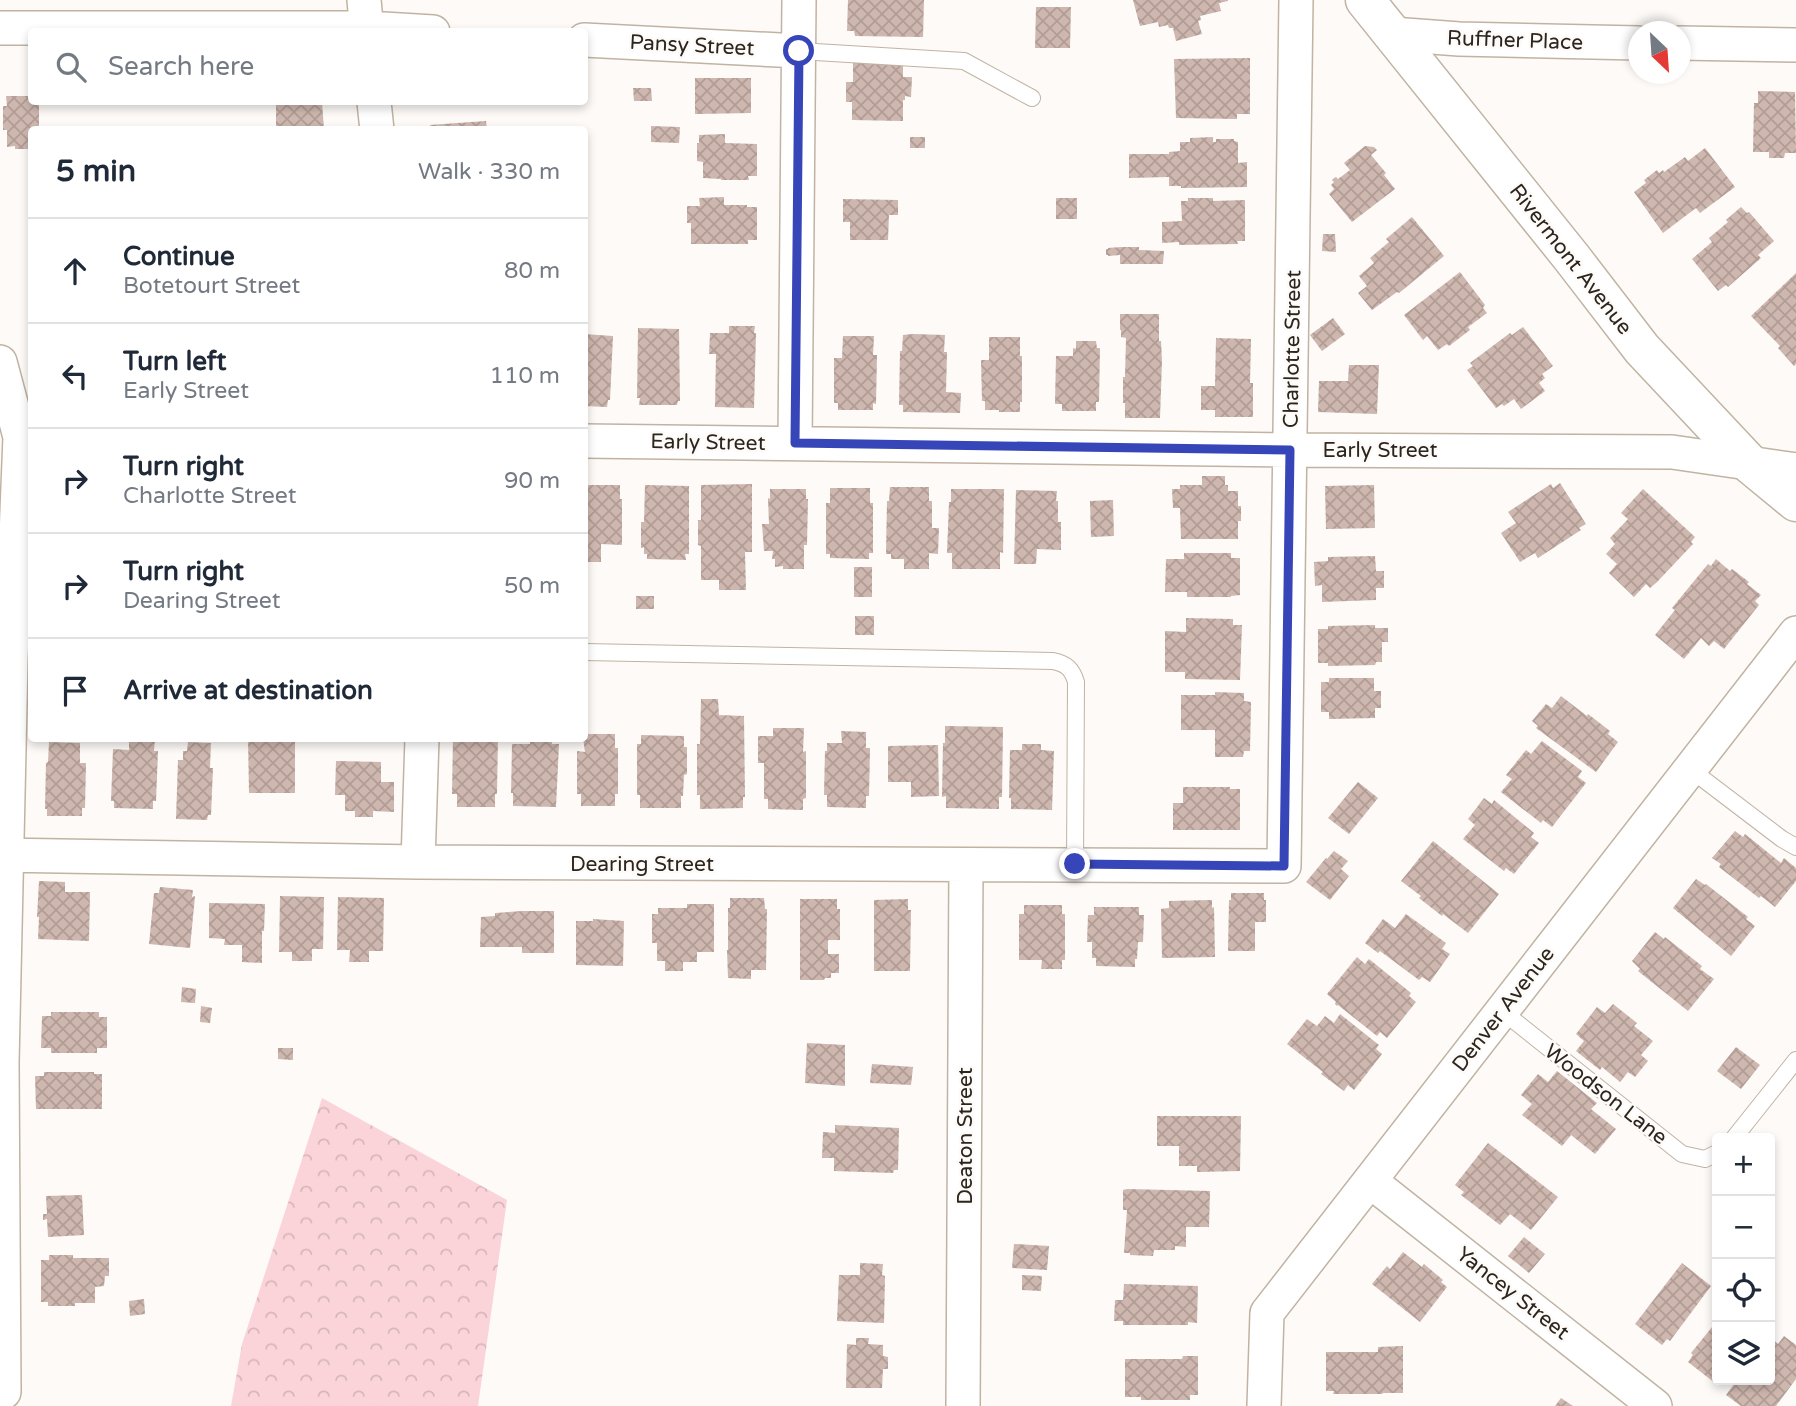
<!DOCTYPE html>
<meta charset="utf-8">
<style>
body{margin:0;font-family:"Varela Round",sans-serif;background:#f6f6f7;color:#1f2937}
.controls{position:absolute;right:21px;bottom:21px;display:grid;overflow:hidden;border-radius:7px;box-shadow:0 4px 10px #0003}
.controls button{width:63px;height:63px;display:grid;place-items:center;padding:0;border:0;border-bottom:2px solid #e0e1e3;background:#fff;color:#1f2937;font:35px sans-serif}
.compass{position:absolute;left:1628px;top:21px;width:63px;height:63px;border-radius:50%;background:#fff;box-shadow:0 4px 10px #0003;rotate:155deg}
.stop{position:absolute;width:21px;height:21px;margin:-16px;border:5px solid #3646b9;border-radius:50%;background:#fff}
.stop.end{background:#3646b9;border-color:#fff;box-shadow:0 2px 7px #0008}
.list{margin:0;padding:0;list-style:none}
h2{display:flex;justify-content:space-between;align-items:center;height:91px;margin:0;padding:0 28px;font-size:30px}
h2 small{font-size:23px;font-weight:400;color:#747a83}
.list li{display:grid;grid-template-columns:46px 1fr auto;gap:21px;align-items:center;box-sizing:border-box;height:105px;padding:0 28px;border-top:2px solid #e0e1e3}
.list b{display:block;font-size:26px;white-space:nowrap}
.list p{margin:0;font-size:23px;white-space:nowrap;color:#747a83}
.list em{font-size:23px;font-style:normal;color:#747a83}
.icon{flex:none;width:38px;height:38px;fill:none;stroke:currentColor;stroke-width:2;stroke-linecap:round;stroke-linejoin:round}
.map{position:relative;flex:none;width:1796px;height:1406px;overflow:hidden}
.search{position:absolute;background:#fff;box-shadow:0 4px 10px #0003;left:28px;top:28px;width:560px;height:77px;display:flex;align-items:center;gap:18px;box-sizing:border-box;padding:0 24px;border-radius:7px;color:#747a83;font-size:26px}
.panel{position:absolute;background:#fff;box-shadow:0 4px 10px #0003;left:28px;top:126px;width:560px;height:616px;border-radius:7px}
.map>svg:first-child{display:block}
.forest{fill:url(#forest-crowns)}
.building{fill:url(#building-cross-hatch)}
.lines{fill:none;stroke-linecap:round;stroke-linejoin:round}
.service-casing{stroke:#c1b3a2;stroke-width:18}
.minor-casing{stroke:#c1b3a2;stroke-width:36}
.secondary-casing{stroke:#c1b3a2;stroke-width:41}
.service{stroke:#fff;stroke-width:16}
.minor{stroke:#fff;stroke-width:33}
.secondary{stroke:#fff;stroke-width:38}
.route{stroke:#3646b9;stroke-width:9}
.labels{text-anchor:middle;stroke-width:5;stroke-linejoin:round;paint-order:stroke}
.street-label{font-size:21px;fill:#2a251e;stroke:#fdfaf7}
</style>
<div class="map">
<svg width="1796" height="1406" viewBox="0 0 1796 1406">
<defs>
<pattern id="forest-crowns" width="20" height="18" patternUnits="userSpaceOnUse" patternTransform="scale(1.75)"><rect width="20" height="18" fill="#fad4d9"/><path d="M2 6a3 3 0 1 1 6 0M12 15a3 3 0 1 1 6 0" fill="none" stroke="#d6b6ba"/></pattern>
<pattern id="building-cross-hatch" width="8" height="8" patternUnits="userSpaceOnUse" patternTransform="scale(1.75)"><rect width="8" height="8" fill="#ceb7af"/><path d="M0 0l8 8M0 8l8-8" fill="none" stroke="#b19d96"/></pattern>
</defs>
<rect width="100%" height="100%" fill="#fdfaf7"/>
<!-- forest -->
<path class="forest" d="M322,1098l185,102 -29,206h-247l11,-62z"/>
<!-- building -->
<path class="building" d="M848,0h76l-1,37 -68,-1 -1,-5h-7z
M1133,0h95v1l-9,2 2,8 -21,5 1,4 -3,1 4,13 -26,7 -3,-13h-4l-1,-3 -9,2 -1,-5 -18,4z
M1036,7h35l-1,41h-35z
M1250,58v56h-13v5l-61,-1 -2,-59z
M853,63h50v14h9l-1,20 -6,-1v4h-2v21l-51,-1v-18h-6v-20h7z
M695,78h56v35l-56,1z
M633,88h18l1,13h-18z
M1758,91l37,1 1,61h-11l-1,5h-15v-6h-16l1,-49h4z
M6,96h26v6h7v28h-7v19h-17v-3l-8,1v-17h-4v-24h4z
M276,102h46l2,28h-48z
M486,121l1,9h-56l-1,-5z
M651,126l29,1 -1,16 -28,-1z
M725,134v9l32,1v32h-9l1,4h-28v-1l-18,-1v-16l-6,-1v-18h2v-8z
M910,137h15v11h-15z
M1213,137v5h3v-3h18v2l4,1v21l9,-1v25l-66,1v-2h-12v-9l-40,1v-24h40v-2l11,-1v-9h10v-4z
M1365,146l9,1 3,3 -6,5 15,18 -2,2 11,14 -43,33 -23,-28 5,-5 -3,-4 3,-3 -2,-2 4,-3 2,2 12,-9 -6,-7z
M1705,148l30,39 -35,26 -4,-5 -33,25 -29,-41 12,-9 -2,-3 13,-10 2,3 4,-3 1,2 21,-15 3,4z
M724,197v8h23v2h10v33h-9v4h-57v-21h-4v-17h13l-1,-8z
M1056,198h21v21h-21z
M1188,198h25v3l32,-1v41h-8l1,3 -59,1v-3l-17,1v-21l20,-1 -1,-20h7z
M843,199l55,1v15h-9l-1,25h-38v-18h-7z
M1741,207l6,6 2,-1 25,29 -16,14 3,3 -33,29 -2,-2 -8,6 -26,-32 20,-17 -3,-4 19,-16 -2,-2z
M1412,217l32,39 -45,37 -2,-1 -25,18 -14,-17 9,-7 -8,-10 15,-13 -4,-5 19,-16 -3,-3z
M1323,234h12l1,18 -14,-1z
M1121,247h18v3l25,1 -1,13h-43v-9l-12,1v-1h-2v-6h2v-1z
M1460,272l25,33 -2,3 4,5 -19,14 2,3 -21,16 -2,-2 -9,6 -11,-14 -4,4 -19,-25z
M1796,273v91l-2,2 -16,-18 2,-2 -29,-30z
M1120,314h39v27h2l1,20 -2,57h-35v-15h-2v-26h2l1,-39 -5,-1v-7h-1z
M1333,318l12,16 -23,17 -12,-16z
M729,326h26l-1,7h2l-2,75 -39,-1 1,-53h-7l1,-21h19z
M1523,327l30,39 -11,8 3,4 -6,5 6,8 -24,18 -7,-10 -10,7 -2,-2 -6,4 -29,-38 6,-4 -3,-3 40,-30 2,2z
M638,328l41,1 1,72h-2l-1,4h-38l1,-7h-3z
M584,334l29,2 -3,64h-2l-1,7 -23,-1z
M913,334l32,1 -1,17h3l-1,40 15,1 -1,20 -57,-1v-7h-4l1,-54h2l1,-16z
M843,336h31l-1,19h4l-1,49 -3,-1v7h-35v-7h-4v-45h8z
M989,337h31v19h2v46h-2v10h-21v-2h-14v-9h-3l-1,-41h8z
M1216,338l35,1 -1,44h3v34h-38v-7h-14v-24h14z
M1076,341h20l1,7h3l-1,54h-3v9h-34v-7h-7l1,-48h17v-8l3,1z
M1349,365h30l-2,49 -59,-2 1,-31h29z
M1202,476h23v9h3v6h10v15h3v15h-3v18h-57l-1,-31h-7l-1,-19h8v-4h22z
M1560,483l26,41 -7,4 2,2 -43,28 -3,-5 -15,9 -19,-29 15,-10 -8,-11 43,-28 2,4z
M752,484v68h-7l1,38h-27v-10h-18v-34l-3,-1v-25h3v-35z
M585,485h35v14h2v46l-21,-1v18h-17z
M645,485l44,1v68h-4l1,6 -39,-1v-5h-3v-7l-3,1v-26h3z
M1374,485l1,43 -49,1 -1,-43z
M890,487h39v14h3v27h7l-1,26 -9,-1v16h-25v-10h-13v-5h-5l1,-53h2z
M830,488h40v15h3v50h-4v6l-39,-1v-4h-4v-51h4z
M770,489h36v10h2l-1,46h-3v24h-21v-3l-8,1v-8h-3l1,-8h-9l-2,-27h7l-1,-26 2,1z
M951,489h53l-1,64 -3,-1v17h-48v-16h-5l2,-51h2z
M1643,489l52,48 -4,5 2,2 -36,38 -7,6 -4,-4 -12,13 -25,-24 8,-9 -11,-10 9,-10 -5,-6 18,-19 -7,-6z
M1016,490l41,1 -1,10h2v21h3v28l-24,-1 -1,15h-22z
M1113,500l1,36 -23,1 -1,-36z
M1184,553h47v5h9v37l-9,1v1h-44v-5h-22l1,-33h18z
M1375,556l1,15h8v17h-8v12l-54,2v-17l-7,1 -1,-24 14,-1v-4z
M1716,559l14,12 2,-2 17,13 -2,2 14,11 -6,6 4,4 -35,44 -10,-8 -5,5 -8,-8 -17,21 -29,-24 20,-25 -3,-2 36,-44 3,2z
M854,567h18v30h-18z
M636,596h18v13h-18z
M855,616h19v19h-19z
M1186,618l47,1v6h9l-2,55 -55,-1v-7h-20v-41l21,1z
M1375,625v3h13v14h-6v20h-6l-1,3 -47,1v-3h-10v-34h10v-3z
M1329,678h45v13h7v17h-6v10l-46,1v-7h-8v-30h8z
M1215,692l29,1v8l7,1 -1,49h-6l-1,6h-28v-27h-34v-35h34z
M1561,696l26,20 1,-2 22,17 -2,3 10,8 -22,30 -60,-44 2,-2 -6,-5 14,-17 6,4z
M701,699h17l1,16 25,1 1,81h-2v11l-43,1v-14h-3v-51h3z
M945,726l58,1 -1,70h-3v12l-53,-1v-12l-4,1 1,-54h2z
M773,728h31l-1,24 3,-1v47l-3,1v11l-35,-1v-10h-4v-36h-6v-27h15z
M841,731l25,1v16h4l-1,48h-3v12l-39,-1v-12h-3l1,-44h2v-8h15z
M585,734h30v14h3v46h-3v12h-34v-12h-4v-43l8,1 -2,-14h1z
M641,735l43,1v11h3v27l-3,1 -1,21h-2v12h-41v-13h-3v-51h4z
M129,738h26l-1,13h4l-2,50h-3v8l-39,-1v-7h-3l2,-52 16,1z
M248,738h47v55h-46z
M453,738h45l-1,56h-2v13h-38v-13h-5z
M530,738h22v6h7l-3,63 -43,-1v-13h-2l1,-49h18z
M1542,741l40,30 -4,6 8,6 -34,44 -9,-7 -2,3 -40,-31 11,-13 -6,-4 20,-25 5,4z
M49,742l31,1v20h6l-1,45h-3v8h-35v-7h-2l1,-46 2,-1z
M188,742l23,1 -1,25h3l-2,47h-3l-1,5 -31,-1 2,-59h5v-9h4z
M1022,744h19v6l13,1 -2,59 -41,-1v-11h-2l1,-48h12z
M938,745l1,51 -28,1v-15h-23v-36z
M336,761l45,1v20h13v30l-21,-1v6h-18v-6h-10v-16h-10z
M1358,782l20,16 -29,36 -21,-16z
M1183,787h47v2h10v41h-67v-27h10z
M1484,798l8,6 2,-4 40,33 -3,4 8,6 -25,31 -8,-6 -2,3 -41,-32 12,-14 -7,-6z
M1735,831l8,6 2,-3 36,29 3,-5 12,10v13l-21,26 -14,-11 -2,2 -40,-31 2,-3 -9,-6z
M1433,841l66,53 -31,39 -25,-19 -1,2 -23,-18 2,-2 -20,-15z
M1334,851l14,10 -7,8 8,7 -19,24 -24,-18 20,-24 1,1z
M1696,879l9,6 1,-1 42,33 -2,2 9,7 -24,30 -58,-48z
M39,881l26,1v10h25l-1,49 -51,-2 1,-22h-2z
M160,887l33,3 -1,7 3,-1 -5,52 -41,-4 5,-51h5z
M1231,893h33v7h2v22h-11v29h-27l1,-51h2z
M280,896l44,1 -1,52h-11v12h-20v-9h-13z
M338,897l46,1 -1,53h-14v11h-20l1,-12h-13z
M730,898h34l1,11h2l-1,61h-15v9l-23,-1 -1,-28h1v-42h2z
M800,899h37v10h3v31h-12v14h11v19h-8v5h-6l-1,2h-24z
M908,899v11h3l-1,61h-36v-71z
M1212,900v8l2,-1 1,50 -53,1 -1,-49 8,-1v-7z
M209,903l56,1 -1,27h-2v32l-20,-1v-17h-18l1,-6 -16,-1z
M687,904h27v48h-17v10h-14v9h-18v-10h-8v-18h-5v-29h6v-6h29z
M1024,905h38v9h3v46h-3v9h-21l1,-9h-23v-46h5z
M1094,907h45v8h5l-1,27h-5l-1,17h-2v8l-39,-1v-8h-4v-16h-5l1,-27h6z
M522,911h32v42h-32v-6h-42l1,-30 14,-1v-3z
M1406,914l40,29 -4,6 8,5 -20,28 -8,-5 -3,3 -39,-29 -2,2 -13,-10 18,-24 12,9z
M593,919l31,2 -1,45 -47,-1v-44h17z
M1655,932l9,7 1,-2 37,29 -2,3 14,10 -26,32 -50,-40 2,-2 -8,-8z
M1357,957l8,7 4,-5 42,34 -2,3 7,6 -29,36 -7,-6 -3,4 -39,-31 -1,1 -2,-2 1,-2 -9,-8z
M182,987l14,2 -1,14 -14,-1z
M1613,1004l24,19 -3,3 19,15 -12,14 7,6 -13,16 -7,-5 -8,10 -18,-15 -2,3 -24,-19 8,-10 -8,-7 21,-27 8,6z
M201,1006l11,2 -2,15 -10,-1z
M51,1012h48v5h8v31h-10v5h-46v-5h-10l1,-32h9z
M1340,1014l39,31 -3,4 6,5 -28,36 -6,-5 -4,6 -23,-17 2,-2 -36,-28 20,-25 10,7 8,-10 9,7z
M807,1043l38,2v41l-40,-3z
M1736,1047l24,18 -19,24 -24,-18z
M278,1048h15v12l-15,-1z
M872,1064l41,3 -2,18 -41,-2z
M1557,1071l40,32 -6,6 25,20 -21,25 -24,-19 -9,11 -40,-31 10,-11 -11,-9 17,-21 10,8z
M44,1072h50v2h8v35h-66l-1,-33h9z
M1157,1116h84l-1,55 -43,1v-6h-18v-20h-22z
M835,1125l64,3 -1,42h-4l-1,3 -59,-2v-13h-12l1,-26 12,1z
M1488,1143l70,54 -27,33 -21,-16 -10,11 -39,-30 3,-3 -9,-7z
M1127,1189l83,2 -1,36h-23v20l-11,-1v4h-21l-1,6 -23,-1v-2h-6l3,-43h-4v-20z
M82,1195l2,40 -36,2 -1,-18 -4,1v-6h4l-1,-18z
M1524,1237l21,17 -16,19 -21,-17z
M1014,1244l35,2 -2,24 -35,-2z
M1403,1252l19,15 2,-3 19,16 -2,2 6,5 -27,35 -48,-38 15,-18 3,3z
M49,1255h24v3h36v18h-4l-1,10 -9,1v16h-20v3h-27v-4h-7v-42h8z
M860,1263l23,1 -1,11 3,1 -1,47 -47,-2 2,-46h21z
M1682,1263l29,23 -41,55 -3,-2 -5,6 -27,-21z
M1022,1275l20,1 -1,15 -19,-1z
M1124,1284l74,2 -1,37 -9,-1v3h-65v-4h-9l1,-21h8z
M144,1299l1,15 -15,2 -1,-15z
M1717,1321v59l-2,3 -27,-21 5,-7 -2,-2z
M1784,1336l12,9v34l-20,27h-35l-15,-11 11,-15h33v-43l8,7z
M856,1338h13l-1,6 15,1v11l5,1v12h-5l-1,19h-36l1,-44 9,1z
M1403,1346v47h-21l1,1h-50l1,-3h-8v-39h52v-5z
M1183,1356h15v39h-8v5h-49v-3h-16v-38h57z
M1561,1398l12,8h-18z"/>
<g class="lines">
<!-- service casing -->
<g class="service-casing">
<path id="service" d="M799,51l165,10 68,37
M584,652l469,9c14,3 19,8 23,21l-1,182
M1690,769l92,70 14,8
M1502,1011l180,143 23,5 12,-6
M1734,1138l62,-78"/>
</g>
<!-- minor casing -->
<g class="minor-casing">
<path id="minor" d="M364,0l3,32
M0,28h367l66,4
M1392,34l67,5 179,4
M584,40l215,11
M1680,43l116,2
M374,102l3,28
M0,362l20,75 -9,223 -9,403 2,329
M584,441l706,9 382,2 124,18
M795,443l4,-443
M0,855l418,7 866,4 12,-866
M418,862l4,-124
M1370,1181l285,225
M963,1406l3,-540
M1264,1406l3,-93 529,-680"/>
</g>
<!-- secondary casing -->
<g class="secondary-casing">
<path id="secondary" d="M1365,0l207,258 70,91 109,116 45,37"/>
</g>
<!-- service -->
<use href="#service" class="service"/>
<!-- minor -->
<use href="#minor" class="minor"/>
<!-- secondary -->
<use href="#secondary" class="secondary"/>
</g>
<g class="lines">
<!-- route -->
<path class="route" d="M799,51l-4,392 495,7 -6,416 -209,-2"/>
</g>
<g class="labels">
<!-- street labels -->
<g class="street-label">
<text transform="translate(1515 40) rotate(2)" y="7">Ruffner Place</text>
<text transform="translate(692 45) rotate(3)" y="7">Pansy Street</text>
<text transform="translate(1571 259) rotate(52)" y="7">Rivermont Avenue</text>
<text transform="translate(1292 349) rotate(-89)" y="7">Charlotte Street</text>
<text transform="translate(708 442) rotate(1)" y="7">Early Street</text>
<text x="1380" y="457">Early Street</text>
<text x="642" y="871">Dearing Street</text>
<text transform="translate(1503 1009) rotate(-52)" y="7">Denver Avenue</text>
<text transform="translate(1606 1094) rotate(38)" y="7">Woodson Lane</text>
<text transform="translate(965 1136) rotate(-90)" y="7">Deaton Street</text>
<text transform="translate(1513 1293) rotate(38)" y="7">Yancey Street</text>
</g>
</g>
</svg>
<div class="controls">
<button>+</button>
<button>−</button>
<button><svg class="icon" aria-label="locate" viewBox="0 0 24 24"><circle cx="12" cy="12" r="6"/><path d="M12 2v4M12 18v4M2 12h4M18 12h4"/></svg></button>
<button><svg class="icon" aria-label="layers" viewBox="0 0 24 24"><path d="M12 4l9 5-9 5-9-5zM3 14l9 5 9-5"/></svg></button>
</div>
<svg class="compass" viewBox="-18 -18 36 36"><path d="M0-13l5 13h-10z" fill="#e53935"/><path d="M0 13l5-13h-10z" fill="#747a83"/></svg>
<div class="stop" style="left:799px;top:51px"></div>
<div class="stop end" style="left:1075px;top:864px"></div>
<div class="search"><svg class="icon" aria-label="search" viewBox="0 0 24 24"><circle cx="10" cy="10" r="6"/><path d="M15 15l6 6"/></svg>Search here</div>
<section class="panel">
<h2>5 min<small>Walk · 330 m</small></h2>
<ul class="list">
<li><svg class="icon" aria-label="ahead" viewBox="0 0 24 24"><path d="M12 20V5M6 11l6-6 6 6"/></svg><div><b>Continue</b><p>Botetourt Street</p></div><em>80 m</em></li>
<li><svg class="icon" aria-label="left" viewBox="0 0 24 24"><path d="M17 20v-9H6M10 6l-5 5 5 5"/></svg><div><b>Turn left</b><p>Early Street</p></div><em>110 m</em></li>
<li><svg class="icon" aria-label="right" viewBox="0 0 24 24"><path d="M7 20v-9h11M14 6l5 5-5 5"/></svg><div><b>Turn right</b><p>Charlotte Street</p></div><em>90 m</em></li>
<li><svg class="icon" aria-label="right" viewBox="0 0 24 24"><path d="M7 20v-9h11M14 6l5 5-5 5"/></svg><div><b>Turn right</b><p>Dearing Street</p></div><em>50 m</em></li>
<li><svg class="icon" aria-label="arrive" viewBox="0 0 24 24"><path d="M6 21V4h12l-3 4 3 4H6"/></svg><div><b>Arrive at destination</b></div></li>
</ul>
</section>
</div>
